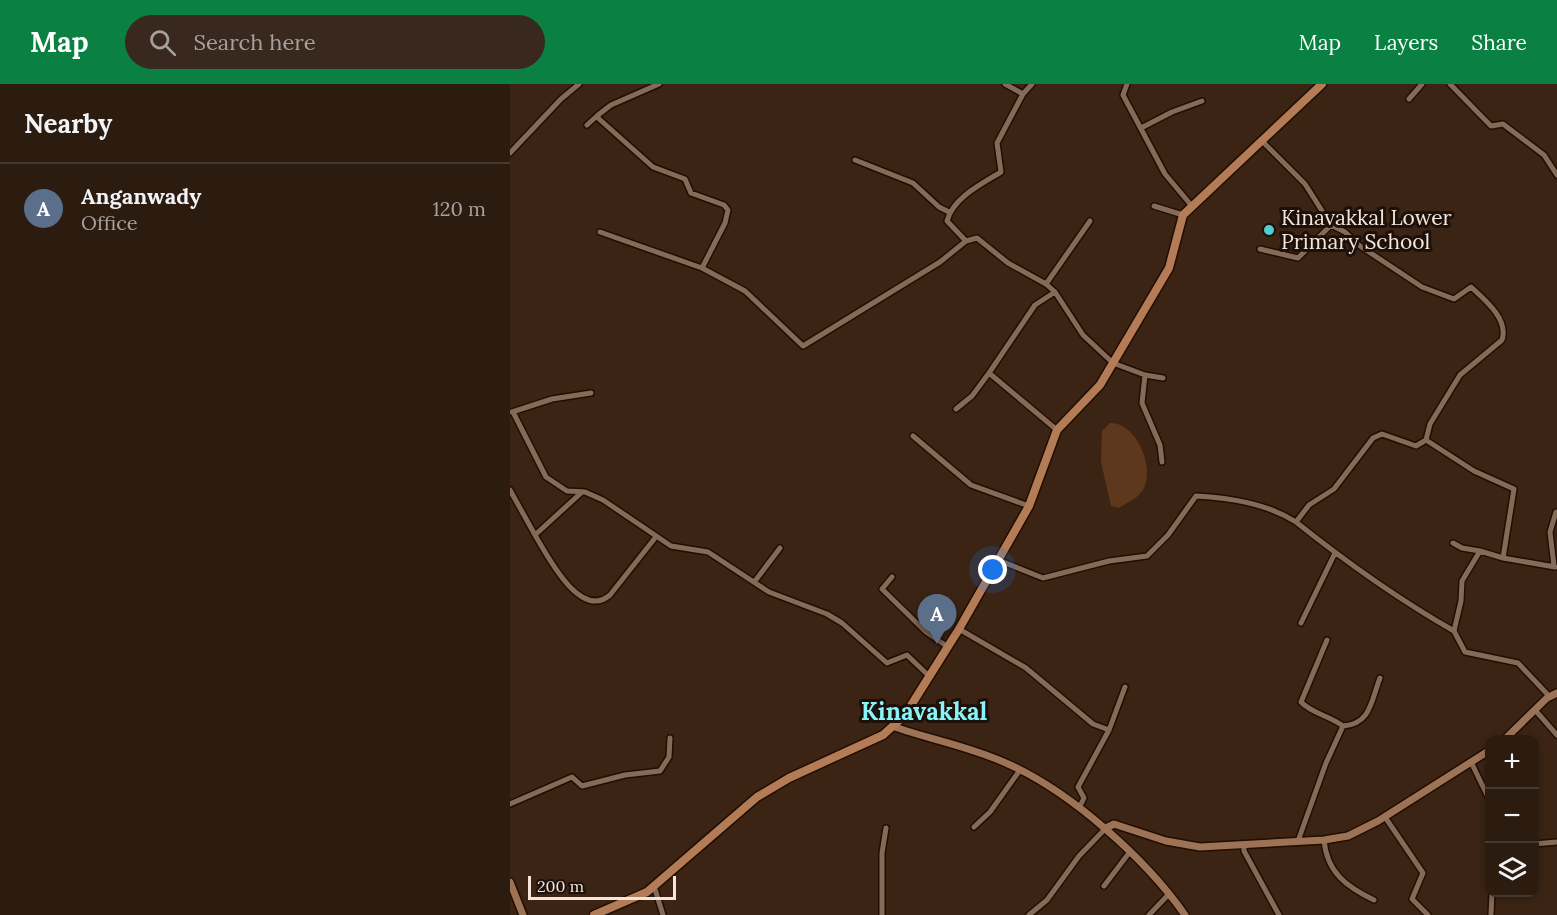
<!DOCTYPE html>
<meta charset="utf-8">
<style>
body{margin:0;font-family:Lora,serif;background:#38281d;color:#f1f3f6}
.controls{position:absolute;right:18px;bottom:18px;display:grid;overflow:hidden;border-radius:12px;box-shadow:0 3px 9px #0003}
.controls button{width:54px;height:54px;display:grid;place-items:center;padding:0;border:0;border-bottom:2px solid #48392f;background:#2c1b0f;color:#f1f3f6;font:30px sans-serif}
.scale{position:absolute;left:18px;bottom:15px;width:148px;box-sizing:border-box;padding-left:6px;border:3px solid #f4e4da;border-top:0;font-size:16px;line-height:21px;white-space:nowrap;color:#f4e4da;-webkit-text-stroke:4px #1b100a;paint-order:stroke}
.you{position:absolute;left:483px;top:486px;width:21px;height:21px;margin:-15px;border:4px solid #fff;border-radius:50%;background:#1a73e8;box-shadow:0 0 0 9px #1a73e833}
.badge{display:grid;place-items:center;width:39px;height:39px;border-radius:50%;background:#0b8043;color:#fff;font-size:20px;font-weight:700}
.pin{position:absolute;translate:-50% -50px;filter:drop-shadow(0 2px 3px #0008)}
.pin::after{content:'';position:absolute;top:32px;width:21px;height:18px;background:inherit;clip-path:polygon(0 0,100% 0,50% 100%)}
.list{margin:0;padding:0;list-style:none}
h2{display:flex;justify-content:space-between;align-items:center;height:78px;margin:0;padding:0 24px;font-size:26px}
h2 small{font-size:20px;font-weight:400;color:#a6a19e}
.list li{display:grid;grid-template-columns:39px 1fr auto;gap:18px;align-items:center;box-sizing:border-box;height:90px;padding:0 24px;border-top:2px solid #48392f}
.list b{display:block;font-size:22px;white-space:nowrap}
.list p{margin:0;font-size:20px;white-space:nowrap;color:#a6a19e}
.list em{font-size:20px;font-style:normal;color:#a6a19e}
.icon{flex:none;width:33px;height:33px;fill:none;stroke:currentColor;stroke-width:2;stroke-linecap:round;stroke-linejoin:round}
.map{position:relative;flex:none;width:1047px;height:831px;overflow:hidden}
header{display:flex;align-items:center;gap:36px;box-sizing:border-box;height:84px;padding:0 30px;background:#0b8043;color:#fff}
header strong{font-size:28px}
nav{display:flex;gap:33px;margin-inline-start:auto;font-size:21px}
.search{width:420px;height:54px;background:#38281d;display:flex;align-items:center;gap:15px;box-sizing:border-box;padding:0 21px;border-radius:33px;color:#a6a19e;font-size:22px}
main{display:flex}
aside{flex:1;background:#2c1b0f}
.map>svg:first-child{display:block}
.green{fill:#5e381c}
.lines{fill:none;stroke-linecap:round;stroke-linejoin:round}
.street-casing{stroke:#220d01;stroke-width:8}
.secondary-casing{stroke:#220d01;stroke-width:10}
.primary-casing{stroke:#220d01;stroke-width:11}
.street{stroke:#856a58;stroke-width:5}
.secondary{stroke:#9c7357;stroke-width:7}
.primary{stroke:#b37c56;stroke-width:8}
.poi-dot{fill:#51ccd1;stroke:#1b100a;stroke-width:2}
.labels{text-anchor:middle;stroke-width:6;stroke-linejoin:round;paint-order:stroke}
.poi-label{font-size:21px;fill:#f4e4da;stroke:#1b100a;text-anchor:start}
.quarter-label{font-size:24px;font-weight:bold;fill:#88f4f8;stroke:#1b100a}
</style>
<header>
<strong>Map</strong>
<div class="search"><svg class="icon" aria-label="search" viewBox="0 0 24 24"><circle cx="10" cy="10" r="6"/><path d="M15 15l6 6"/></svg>Search here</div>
<nav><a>Map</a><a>Layers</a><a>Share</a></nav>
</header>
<main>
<aside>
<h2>Nearby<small></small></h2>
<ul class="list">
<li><span class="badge" style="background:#5c6f8a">A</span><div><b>Anganwady</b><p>Office</p></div><em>120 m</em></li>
</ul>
</aside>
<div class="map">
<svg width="1047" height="831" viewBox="0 0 1047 831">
<rect width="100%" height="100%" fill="#3b2414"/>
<!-- green -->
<path class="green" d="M600,339c26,-1 45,44 34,65 -5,10 -16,14 -25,20l-8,-2 -10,-44 1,-31z"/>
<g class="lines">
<!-- street casing -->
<g class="street-casing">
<path id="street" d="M149,0l-48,21 -13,10v3l55,49 32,12 6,14 33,12 4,5 -3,13 -23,45
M617,0l-4,11 42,79 26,31
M940,0l41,42 12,-2 41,31 13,20
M513,10l9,-10
M899,15l13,-15
M77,41l11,-10
M631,44l31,-16 30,-11
M753,58l42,42 26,41 14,7 15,14 62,41 32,12 17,-12c13,12 38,32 31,53l-42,35 -30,49 -4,16
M0,69l51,-54 18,-15
M345,76l58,23 26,24 10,5
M644,122l29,9
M90,148l102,36 43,23 58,55 137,-84 26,-21 11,-3 31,25 38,21 9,8 28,43 30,28 32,12 18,3
M456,157l-19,-20c6,-23 34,-37 54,-49l-4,-29 26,-49 -18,-10
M750,165l38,9 33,-33
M536,200l44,-63
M545,208l-20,13 -46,68 68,57
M635,291l-3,28 18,42 2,17
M446,325l16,-13 17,-23
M2,328l40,-13 39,-6
M3,328l33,65 21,14 18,1 18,8 68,46 37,6 61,40 58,22 15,9 45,40 20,-8 22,21
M403,352l58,49 58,21
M0,406l25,45 47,-43
M786,438c50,40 102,77 158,109
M25,451c12,20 45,86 75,60l45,-57
M943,459l9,5 18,3
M993,474l52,9
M488,476l45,18 66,-17 38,-5 21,-21 28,-39c34,2 70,7 100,26l13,-17 25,-16 39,-51 9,-4 34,12 10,-6 48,31 40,18 -11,69 -23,-7 -18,30 -1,20 -7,30 11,21 53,11 32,34
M1044,482l-4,-34 6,-20
M382,493l-10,12 44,43 22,15
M245,497l25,-33
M791,539l34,-70
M449,545l67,39 67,56 16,6 -31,57 6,11 -5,10
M817,556l-26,62c10,11 29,14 42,24 28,-2 28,-25 37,-48
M1026,627l21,24
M599,646l16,-43
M961,678l19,39
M0,720l62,-27 10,9 43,-11 35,-4 9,-14 1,-19
M875,733l38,56 -11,26 16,16
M464,743l16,-15 30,-42
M814,756c3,33 23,47 50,60
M788,757l28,-78 17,-37
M1024,760l23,-2
M734,761v6l35,64
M980,764v9
M144,802l9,29
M594,802l25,-33
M372,831v-62l4,-25
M519,831l18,-15 32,-44 27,-28
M639,831l20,-21
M981,831l1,-23"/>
</g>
<!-- secondary casing -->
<g class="secondary-casing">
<path id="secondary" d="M385,643c37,13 77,20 113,37 63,28 138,95 177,151
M994,656l43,-42 10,-5
M596,744l8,-4 52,17 34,6 124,-7 24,-4 30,-15 112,-71
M0,798l13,33"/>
</g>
<!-- primary casing -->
<g class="primary-casing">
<path id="primary" d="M84,831l53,-23 110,-95 32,-19 94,-43 22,-20 54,-86 70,-123 28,-76 43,-45 69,-117 14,-53 139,-131"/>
</g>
<!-- street -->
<use href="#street" class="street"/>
<!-- secondary -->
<use href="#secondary" class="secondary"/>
<!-- primary -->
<use href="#primary" class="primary"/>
</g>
<!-- markers -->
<circle class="poi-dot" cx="759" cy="146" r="6"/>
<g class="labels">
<!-- poi labels -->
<g class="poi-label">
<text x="771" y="141">Kinavakkal Lower<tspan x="771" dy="24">Primary School</tspan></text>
</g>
<!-- quarter labels -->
<g class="quarter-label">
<text x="414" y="636">Kinavakkal</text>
</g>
</g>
</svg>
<div class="controls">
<button>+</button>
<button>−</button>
<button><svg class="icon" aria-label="layers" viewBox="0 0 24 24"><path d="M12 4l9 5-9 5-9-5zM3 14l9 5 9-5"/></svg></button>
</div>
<div class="scale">200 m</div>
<div class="you"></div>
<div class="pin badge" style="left:427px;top:560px;background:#5c6f8a">A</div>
</div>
</main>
